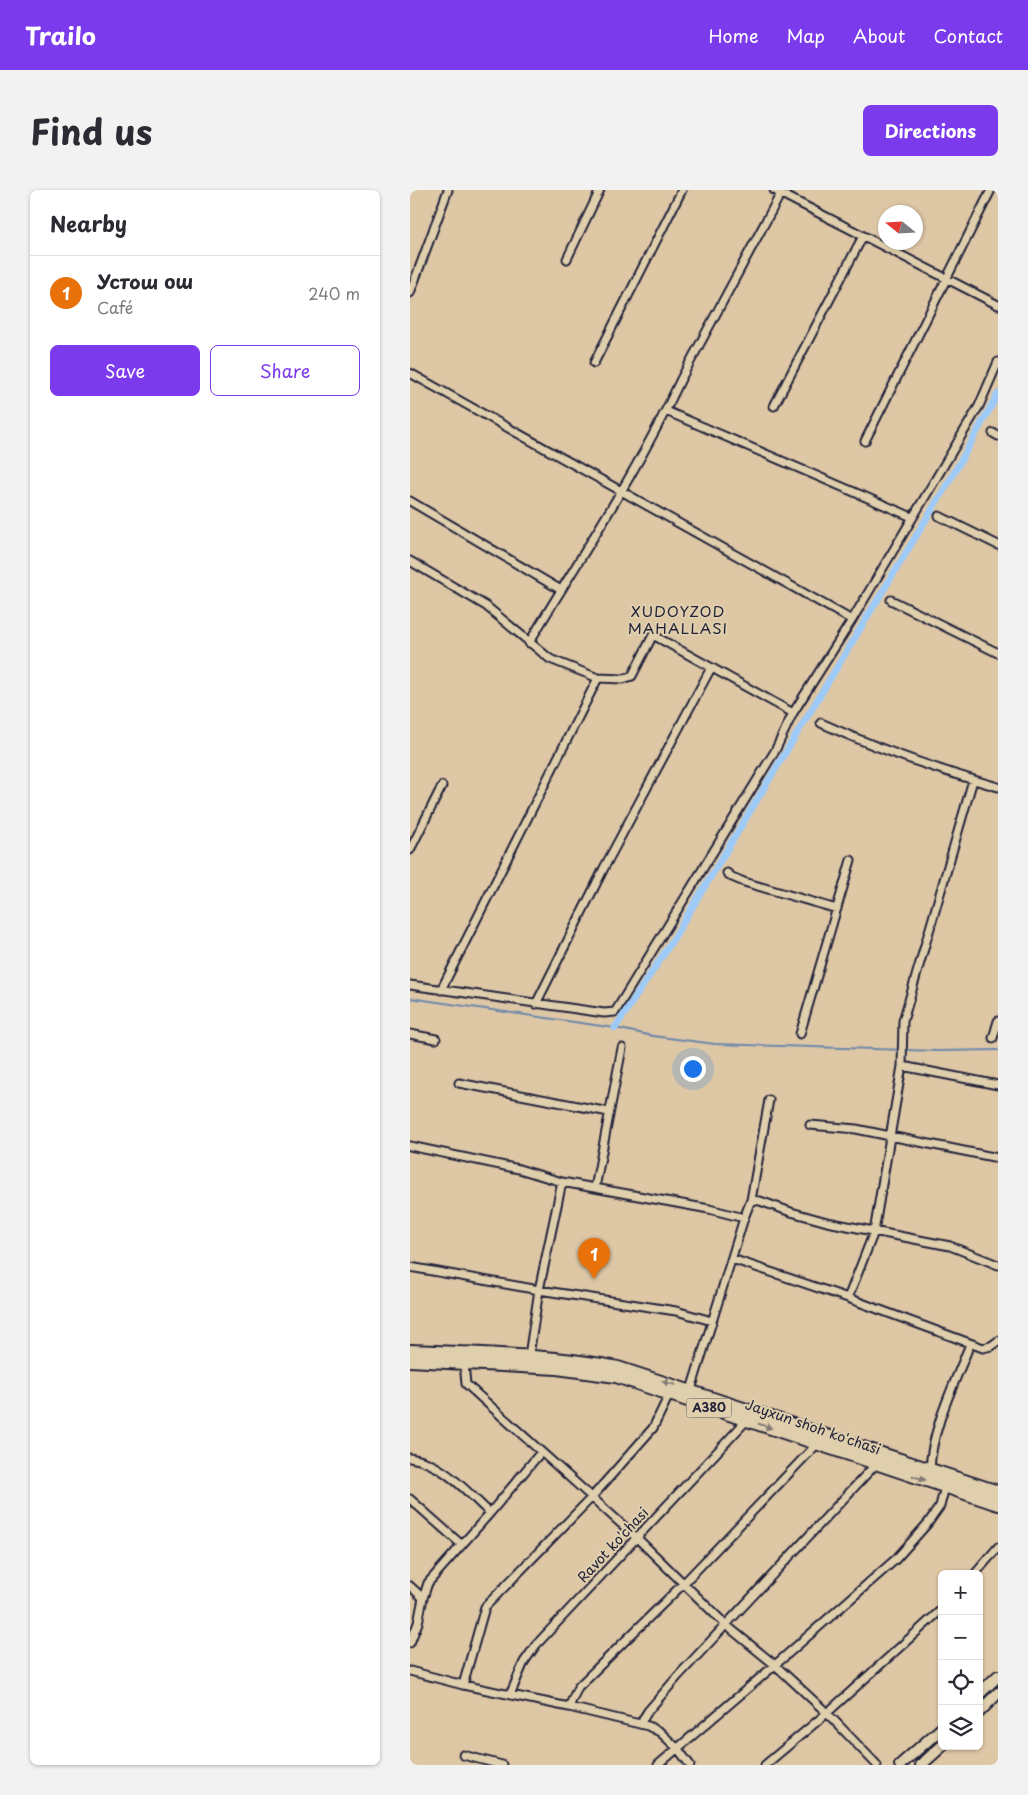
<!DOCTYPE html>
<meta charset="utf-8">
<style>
body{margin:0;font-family:"Playpen Sans",sans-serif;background:#f2f2f3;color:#2b2b33}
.controls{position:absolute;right:15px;bottom:15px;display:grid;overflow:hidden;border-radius:8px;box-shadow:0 1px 4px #0004}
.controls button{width:45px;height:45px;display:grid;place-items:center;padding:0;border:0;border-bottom:1px solid #e1e1e2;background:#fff;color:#2b2b33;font:25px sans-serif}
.compass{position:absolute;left:468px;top:15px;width:45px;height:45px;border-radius:50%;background:#fff;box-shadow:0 1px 4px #0004;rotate:288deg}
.you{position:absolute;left:282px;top:878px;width:18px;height:18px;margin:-12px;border:4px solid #fff;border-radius:50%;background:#1a73e8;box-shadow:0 0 0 8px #1a73e833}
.badge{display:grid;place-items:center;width:32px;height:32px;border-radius:50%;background:#7c3aed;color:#fff;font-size:16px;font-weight:700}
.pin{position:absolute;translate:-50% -41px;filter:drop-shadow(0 1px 2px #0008)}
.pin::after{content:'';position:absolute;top:26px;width:18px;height:15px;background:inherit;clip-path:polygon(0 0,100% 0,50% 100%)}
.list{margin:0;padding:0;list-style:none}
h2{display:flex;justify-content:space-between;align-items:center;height:65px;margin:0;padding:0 20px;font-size:21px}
h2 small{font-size:16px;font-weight:400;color:#7c7c81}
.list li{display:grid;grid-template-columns:32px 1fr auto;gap:15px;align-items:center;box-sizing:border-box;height:75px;padding:0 20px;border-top:1px solid #e1e1e2}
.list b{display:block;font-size:19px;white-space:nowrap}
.list p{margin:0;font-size:16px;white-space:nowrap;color:#7c7c81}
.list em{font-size:16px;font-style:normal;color:#7c7c81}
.actions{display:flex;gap:10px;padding:15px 20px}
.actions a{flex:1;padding:11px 0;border:1px solid #7c3aed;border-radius:8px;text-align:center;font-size:18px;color:#7c3aed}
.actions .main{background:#7c3aed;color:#fff}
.icon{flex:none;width:28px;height:28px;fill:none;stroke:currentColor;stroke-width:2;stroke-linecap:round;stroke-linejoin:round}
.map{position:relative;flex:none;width:588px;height:1575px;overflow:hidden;border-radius:8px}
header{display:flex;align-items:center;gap:30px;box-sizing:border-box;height:70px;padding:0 25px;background:#7c3aed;color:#fff}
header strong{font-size:24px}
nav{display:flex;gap:28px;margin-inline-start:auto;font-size:18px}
.intro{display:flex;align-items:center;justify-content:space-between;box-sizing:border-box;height:120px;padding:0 30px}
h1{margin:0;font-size:35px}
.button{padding:12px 22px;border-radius:8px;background:#7c3aed;color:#fff;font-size:18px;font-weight:700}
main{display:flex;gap:30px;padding:0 30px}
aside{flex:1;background:#fff;border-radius:8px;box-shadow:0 1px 4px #0004}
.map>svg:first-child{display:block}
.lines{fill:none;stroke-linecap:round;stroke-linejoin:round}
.stream{stroke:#6c87ac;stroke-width:2}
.canal{stroke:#9ecaf8;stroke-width:7}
.street-casing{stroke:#22223b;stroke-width:11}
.secondary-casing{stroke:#22223b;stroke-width:14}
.highway-casing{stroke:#22223b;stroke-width:16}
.street{stroke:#e0cfac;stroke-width:7}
.secondary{stroke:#e0cfac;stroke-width:10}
.highway{stroke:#e0cfac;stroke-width:12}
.oneway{fill:#817874}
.labels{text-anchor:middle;stroke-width:4;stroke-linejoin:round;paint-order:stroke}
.shield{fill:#e0cfac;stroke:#5b565d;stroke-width:1}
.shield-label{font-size:12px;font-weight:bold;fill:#22223b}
.street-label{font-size:14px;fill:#22223b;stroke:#e0cfac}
.neighbourhood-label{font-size:15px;letter-spacing:1px;fill:#22223b;stroke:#e0cfac}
</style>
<header>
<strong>Trailo</strong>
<nav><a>Home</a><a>Map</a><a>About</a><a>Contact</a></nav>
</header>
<div class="intro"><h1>Find us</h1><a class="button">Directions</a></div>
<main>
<aside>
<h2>Nearby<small></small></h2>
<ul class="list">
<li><span class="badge" style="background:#e8710a">1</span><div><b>Устош ош</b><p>Café</p></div><em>240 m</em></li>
</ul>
<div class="actions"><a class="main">Save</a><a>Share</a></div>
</aside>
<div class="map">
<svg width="588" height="1575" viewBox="0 0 588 1575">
<rect width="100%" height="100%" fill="#dec7a5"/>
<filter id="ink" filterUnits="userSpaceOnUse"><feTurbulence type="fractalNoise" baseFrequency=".02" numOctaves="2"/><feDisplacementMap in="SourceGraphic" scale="10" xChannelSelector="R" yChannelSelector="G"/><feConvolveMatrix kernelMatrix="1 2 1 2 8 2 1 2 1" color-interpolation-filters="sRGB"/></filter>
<g filter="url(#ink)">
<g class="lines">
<!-- stream -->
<path class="stream" d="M0,808l205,30 38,8 62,8 223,7 60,-1"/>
<!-- canal -->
<path class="canal" d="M205,838l52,-79 284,-471 47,-84"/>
<!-- street casing -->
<g class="street-casing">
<path id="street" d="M364,0l224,115
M157,69l33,-69
M0,103l38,-103
M184,173l88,-173
M0,183l442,247
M364,216l89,-170
M256,221l246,106
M583,243l5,3
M455,251l126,-251
M0,311l151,89
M529,326l59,29
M0,371l76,45 64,53 48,19 25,1 9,-3 21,-41 140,78
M481,410l107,53
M119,453c52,-87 109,-172 152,-264l100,-186
M411,533c57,26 117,47 177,64
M0,660l32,-64
M317,683l5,4 12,5 93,27
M0,795l194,28 11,-1 160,-261 18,-38 59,-93 127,-214 19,-44
M31,800l157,-312
M126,814l68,-136 107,-200
M0,844l26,5
M390,844l51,-174
M583,848l5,-17
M492,876l96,19
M49,893l150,29
M400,935l46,4 142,29
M0,956l109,23 43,13 147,27 35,9
M185,998l27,-140
M341,1010l9,1 31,11 36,10 123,24 48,19
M322,1069l116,39 135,50 8,-2 7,-5
M0,1077l129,23 137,21 36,10
M438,1108l26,-66 28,-166 1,-45 70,-241
M120,1167v-8l9,-59 23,-108
M54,1173l2,21 171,154 89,87 49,40 52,48 50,52
M281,1200l53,-172 7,-18 18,-100
M0,1268c32,4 57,34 80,55
M520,1279c2,-42 25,-86 40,-125
M0,1309l52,46
M565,1384l23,-27
M0,1396l13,12
M0,1453l8,-20 5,-25 5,-15 62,-70 51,-61
M0,1481l53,14 106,22 79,19 12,6 18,17 12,16
M53,1495l22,-78 107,-110 61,-69 16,-33
M100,1505l14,-33 12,-17 211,-225
M159,1517l9,-20 106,-104 133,-139
M230,1534l8,-13 31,-36 197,-211
M53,1565l39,10
M248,1575l117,-100 121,-106 32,-36 12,-17 5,-19
M355,1575l62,-52 115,-104"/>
</g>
<!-- secondary casing -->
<g class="secondary-casing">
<path id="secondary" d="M569,1504l19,-18
M569,1522l19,-19
M490,1575l42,-37
M511,1575l21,-19"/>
</g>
<!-- highway casing -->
<g class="highway-casing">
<path id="highway" d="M0,1161c69,3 140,4 208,17l380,124
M0,1170l147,8 59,8 382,128"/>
</g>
<!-- street -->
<use href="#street" class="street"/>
<!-- secondary -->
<use href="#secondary" class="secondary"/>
<!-- highway -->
<use href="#highway" class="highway"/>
</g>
<!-- one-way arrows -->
<defs><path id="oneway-solid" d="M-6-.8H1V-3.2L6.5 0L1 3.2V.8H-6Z" transform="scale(1.25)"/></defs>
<g class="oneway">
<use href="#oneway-solid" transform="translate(259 1193) rotate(-163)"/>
<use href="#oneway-solid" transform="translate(355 1236) rotate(19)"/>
<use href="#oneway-solid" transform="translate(509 1288) rotate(18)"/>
</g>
</g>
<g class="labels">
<!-- shield labels -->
<rect class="shield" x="276.5" y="1208.5" width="45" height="19" rx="4"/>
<g class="shield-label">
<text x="299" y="1222">A380</text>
</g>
<!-- street labels -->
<g class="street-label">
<text transform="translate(403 1237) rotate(19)" y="5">Jayxun shoh ko'chasi</text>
<text transform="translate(203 1355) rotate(-47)" y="5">Ravot ko'chasi</text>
</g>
<!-- neighbourhood labels -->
<g class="neighbourhood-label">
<text x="268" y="427">XUDOYZOD<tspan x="268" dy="17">MAHALLASI</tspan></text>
</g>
</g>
</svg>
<div class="controls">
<button>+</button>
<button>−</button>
<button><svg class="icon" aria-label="locate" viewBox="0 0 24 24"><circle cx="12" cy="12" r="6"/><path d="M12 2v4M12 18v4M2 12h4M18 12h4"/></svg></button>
<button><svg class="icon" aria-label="layers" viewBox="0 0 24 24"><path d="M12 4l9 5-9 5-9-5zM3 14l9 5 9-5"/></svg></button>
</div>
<svg class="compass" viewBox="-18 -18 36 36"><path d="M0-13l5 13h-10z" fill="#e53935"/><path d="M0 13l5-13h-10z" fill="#7c7c81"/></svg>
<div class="you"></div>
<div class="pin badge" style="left:184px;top:1089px;background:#e8710a">1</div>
</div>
</main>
